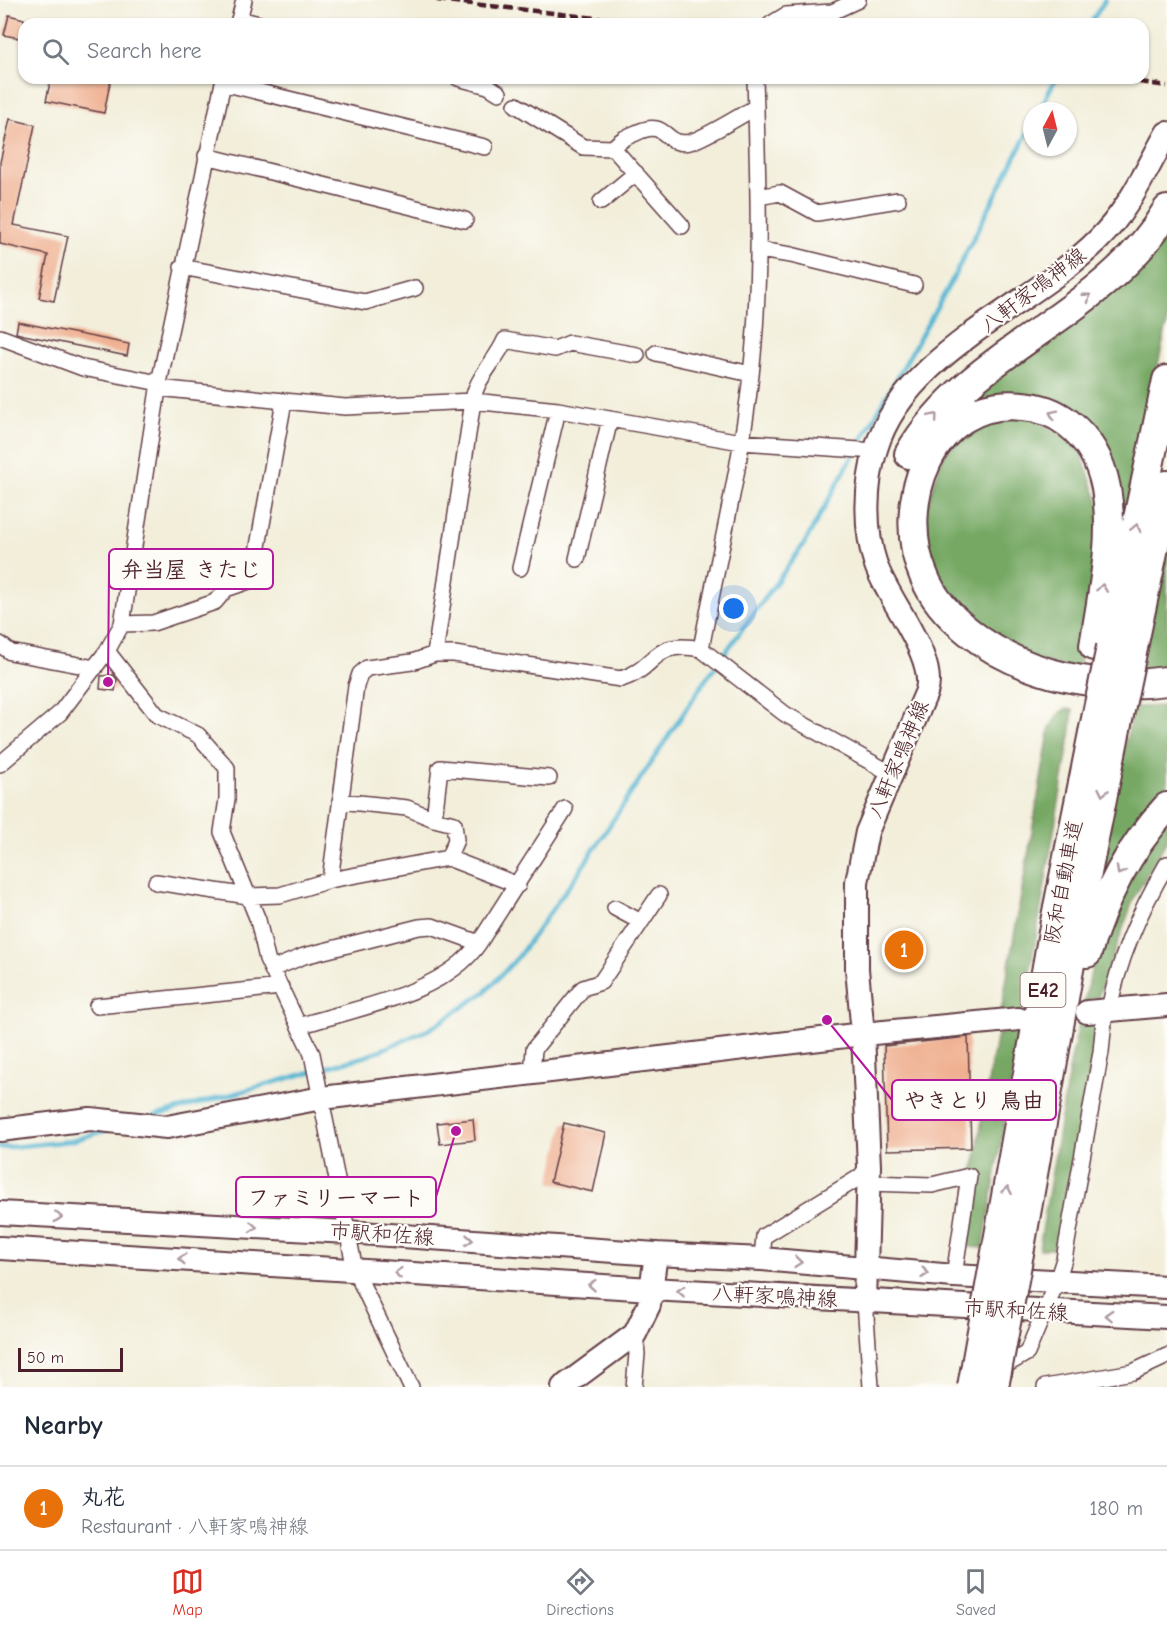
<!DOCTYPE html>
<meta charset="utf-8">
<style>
body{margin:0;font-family:"Comic Neue","Klee One",sans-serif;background:#f6f6f7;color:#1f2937}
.compass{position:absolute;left:1023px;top:102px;width:54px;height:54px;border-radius:50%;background:#fff;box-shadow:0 2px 4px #0004;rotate:7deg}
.scale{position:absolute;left:18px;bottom:15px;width:105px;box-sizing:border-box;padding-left:6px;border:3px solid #4a1f2b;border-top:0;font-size:16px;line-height:21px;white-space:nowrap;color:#4a1f2b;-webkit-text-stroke:4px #fdfcf7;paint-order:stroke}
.you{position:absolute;left:734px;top:609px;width:21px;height:21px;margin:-15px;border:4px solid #fff;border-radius:50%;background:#1a73e8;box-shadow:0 0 0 9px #1a73e833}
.badge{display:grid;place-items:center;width:39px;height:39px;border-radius:50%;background:#d93025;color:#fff;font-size:20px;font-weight:700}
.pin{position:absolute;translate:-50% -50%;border:3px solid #fff;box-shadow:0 2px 6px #0006}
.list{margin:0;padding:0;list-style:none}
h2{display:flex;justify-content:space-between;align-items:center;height:78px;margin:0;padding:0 24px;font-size:26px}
h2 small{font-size:20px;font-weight:400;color:#747a83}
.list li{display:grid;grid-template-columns:39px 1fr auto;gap:18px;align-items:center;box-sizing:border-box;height:84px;padding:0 24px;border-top:2px solid #e0e1e3}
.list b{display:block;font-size:22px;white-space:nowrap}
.list p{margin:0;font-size:20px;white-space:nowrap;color:#747a83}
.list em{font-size:20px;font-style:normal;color:#747a83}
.icon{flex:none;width:33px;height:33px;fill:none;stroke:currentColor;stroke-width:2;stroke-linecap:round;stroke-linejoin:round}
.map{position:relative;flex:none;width:1167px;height:1387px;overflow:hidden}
.search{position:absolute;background:#fff;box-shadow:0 2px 4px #0004;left:18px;right:18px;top:18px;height:66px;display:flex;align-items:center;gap:15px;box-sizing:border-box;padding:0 21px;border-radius:18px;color:#747a83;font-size:22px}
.sheet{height:162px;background:#fff}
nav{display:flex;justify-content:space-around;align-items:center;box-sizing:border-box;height:84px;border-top:2px solid #e0e1e3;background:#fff;font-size:16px;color:#747a83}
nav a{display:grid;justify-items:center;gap:3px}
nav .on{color:#d93025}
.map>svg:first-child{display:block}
.forest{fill:#76a863;stroke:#606447;stroke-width:1.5}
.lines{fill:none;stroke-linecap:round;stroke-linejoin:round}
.stream{stroke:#53b5d2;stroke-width:4.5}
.building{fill:#efae8e}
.street-casing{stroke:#633e45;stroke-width:18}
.secondary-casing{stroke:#633e45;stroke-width:26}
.highway-casing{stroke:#633e45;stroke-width:32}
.street{stroke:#fff;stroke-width:15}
.secondary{stroke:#fff;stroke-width:22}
.highway{stroke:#fff;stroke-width:28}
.rail{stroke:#4a1f2b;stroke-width:4.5;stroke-dasharray:9 4.5;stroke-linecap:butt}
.highway-bridge-casing{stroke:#633e45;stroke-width:32;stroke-linecap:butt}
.highway-bridge{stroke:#fff;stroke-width:28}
.oneway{stroke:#ae9aa0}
.labels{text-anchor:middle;stroke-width:4.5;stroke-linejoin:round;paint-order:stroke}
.shield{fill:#fdfcf7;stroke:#806168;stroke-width:1.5}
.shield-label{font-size:20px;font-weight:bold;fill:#4a1f2b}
.street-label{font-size:21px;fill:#4a1f2b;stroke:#fdfcf7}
.leader{fill:none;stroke:#b5179e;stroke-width:2}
.callout-dot{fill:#b5179e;stroke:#fdfcf7;stroke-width:2}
.callout{fill:#fdfcf7;stroke:#b5179e;stroke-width:2}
.callout-label{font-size:22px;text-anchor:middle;font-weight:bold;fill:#4a1f2b}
</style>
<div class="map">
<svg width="1167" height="1387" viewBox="0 0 1167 1387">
<rect width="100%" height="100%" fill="#fdfcf7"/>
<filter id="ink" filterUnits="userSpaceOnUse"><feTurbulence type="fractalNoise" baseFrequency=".0167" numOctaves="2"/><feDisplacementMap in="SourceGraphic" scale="12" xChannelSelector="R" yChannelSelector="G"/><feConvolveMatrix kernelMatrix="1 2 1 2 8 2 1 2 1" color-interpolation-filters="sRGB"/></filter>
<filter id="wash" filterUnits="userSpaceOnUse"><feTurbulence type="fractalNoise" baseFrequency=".008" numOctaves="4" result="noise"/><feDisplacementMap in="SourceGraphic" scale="24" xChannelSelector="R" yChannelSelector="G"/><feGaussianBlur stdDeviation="1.35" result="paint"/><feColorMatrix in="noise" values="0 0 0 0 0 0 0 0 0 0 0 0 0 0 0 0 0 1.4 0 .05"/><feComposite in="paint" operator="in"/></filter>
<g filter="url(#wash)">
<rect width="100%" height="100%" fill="#f2eeda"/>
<!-- forest -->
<path class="forest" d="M1167,226v98l-44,198 -10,-46 -91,-82 -83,29z
M1028,416l49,27 23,63 -21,165 -51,-13 -79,-58 -18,-41 -6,-48 18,-55 34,-32z
M1167,542v130l-27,4z
M1167,706v91l-77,117 43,-207z
M1066,709l7,1 -3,27 -87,511 -12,-1 -7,-4v-12l27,-167 7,-29 18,-7 -15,-16 49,-285 10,-15z
M1167,817v23l-33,58 -36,99 -9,2 -5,23 13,7 -36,208 -8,12h-14l32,-190 24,-104 13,-40z"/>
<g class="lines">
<!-- stream -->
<path class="stream" d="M1090,24l15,-24
M1039,111l17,-33
M858,447l93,-165 81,-158
M155,1116l212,-60 63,-27 55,-37 33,-35 61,-85 125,-190 100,-138 50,-90
M0,1148l71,-7 36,-11"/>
</g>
<g id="blocks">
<!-- building -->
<path class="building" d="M9,15l15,4v20l-20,-4z
M51,78h60l-7,35 -58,-12z
M10,119l25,6 -21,100 54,11 -14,65 -15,-3 9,-43 -48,-11v-82z
M18,322l111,22 -2,12 -103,-21 -8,-2z
M113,675l4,4 -2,12 -15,-2 1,-13z
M900,938l16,7 -6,16 -17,-6z
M968,1037l3,111 -84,2 -3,-104z
M473,1119l2,21 -35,4 -3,-21z
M564,1123l42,10 -13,59 -43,-10z"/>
</g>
</g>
<g filter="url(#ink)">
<use href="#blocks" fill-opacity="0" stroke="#633e45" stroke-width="1.5"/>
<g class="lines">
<!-- street casing -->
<g class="street-casing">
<path id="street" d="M239,19l20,5
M238,24l6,-24
M771,24l15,-9 46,-3 26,-12
M458,78l30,8 11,7
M223,83l262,64
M516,105l67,42 30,1 69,78
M613,148c7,-8 13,-11 23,-15 33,-16 27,15 54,9 13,-3 52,-27 66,-35
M206,156l259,64
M758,197l22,-4 37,20 81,-13
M601,202l35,-29
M759,250l32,5 123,30
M182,267l183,35 50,-14
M0,337l83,31 76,15
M656,353l95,21
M284,401l61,6 128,-6c2,-22 23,-40 32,-61l50,9 15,-6 67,12
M577,559l33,-140
M520,568l38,-158
M122,624l31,-1 62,-21 11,-13 26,-9 32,-179 -126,-13
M0,644l10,8 85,16
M701,649c17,-91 40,-182 50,-274 11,-99 7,-198 4,-297
M107,651l50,64 41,20 29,33v31l-5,33 36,88 9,39 45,95 43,216 56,117
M435,654h19l167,25c38,-11 29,-40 80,-30l84,65 107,60
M0,764l60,-51 47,-62 15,-27 37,-241 65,-305
M340,801l67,7 27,11 6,-51 109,10
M434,819l20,5 2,16 -8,18 70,27
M330,880l26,-194 4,-12 7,-6 45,-6 23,-8 38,-253 85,9 183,32 134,9
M156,882l92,14 32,-1 50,-15 118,-22
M615,908l26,14
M479,943l86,-134
M272,969l32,-13 115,-29 13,-1 47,17c-34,51 -124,65 -180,83
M97,1006l184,-19
M1109,1010c10,-53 31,-100 58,-146
M532,1074l2,-25 49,-61 18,-6 58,-87
M868,1183l64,2 37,-9 -15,100
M762,1259l2,-23 96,-59 9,-11
M865,1302l6,85
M1004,1374l2,-9 21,-12 30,-72 7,-22 37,-207 4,-42
M634,1387l3,-33 -2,-20
M1045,1387l88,-15 34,-16"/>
</g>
<!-- secondary casing -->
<g class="secondary-casing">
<path id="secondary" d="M1087,1012l80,-7
M0,1130l90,-11 77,8 155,-29 541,-64 156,-15
M0,1213l347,19 309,22 106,5 192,17 213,11
M0,1248l651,41 516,28
M865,1302l4,-136 -6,-132 -6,-65v-87l10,-50 59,-139c13,-34 -39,-94 -50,-128 -12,-35 -11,-80 0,-116 29,-97 155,-142 222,-209 31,-30 48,-70 69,-107
M563,1387l72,-53 14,-29 7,-51"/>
</g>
<!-- highway casing -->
<g class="highway-casing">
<path id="highway" d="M909,454c64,-109 195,-136 258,-244
M1114,633l53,-253
M1094,646c8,-51 21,-107 12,-158 -5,-26 -17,-49 -38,-65 -14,-11 -29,-16 -46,-17 -91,-10 -129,100 -98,170 9,23 26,41 45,56 54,44 131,58 198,49
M1133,648l34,-163
M1087,953c16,-54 41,-104 80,-146
M997,1247l57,-320 39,-194
M1020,1248l59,-335 36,-179"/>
</g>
<!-- street -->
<use href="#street" class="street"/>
<!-- secondary -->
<use href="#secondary" class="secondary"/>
<!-- highway -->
<use href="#highway" class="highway"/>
<!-- rail -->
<path class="rail" d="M437,0l213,24
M1113,78l54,8"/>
<!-- highway-bridge casing -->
<g class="highway-bridge-casing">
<path id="highway-bridge" d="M1093,733l18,-86
M1115,734l18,-86
M972,1387l25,-140
M994,1387l26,-139"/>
</g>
<!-- highway-bridge -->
<use href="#highway-bridge" class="highway-bridge"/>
</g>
<!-- one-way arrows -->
<defs><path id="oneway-chevron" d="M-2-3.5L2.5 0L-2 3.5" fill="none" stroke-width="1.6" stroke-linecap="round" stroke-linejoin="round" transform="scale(1.5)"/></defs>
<g class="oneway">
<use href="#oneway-chevron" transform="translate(1087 297) rotate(-38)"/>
<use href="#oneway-chevron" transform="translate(1053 414) rotate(-154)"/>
<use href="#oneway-chevron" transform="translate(934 417) rotate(-50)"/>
<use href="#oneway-chevron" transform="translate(1136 528) rotate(-78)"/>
<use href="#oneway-chevron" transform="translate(1102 588) rotate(-83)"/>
<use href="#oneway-chevron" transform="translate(1103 792) rotate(102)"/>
<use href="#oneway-chevron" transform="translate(1120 871) rotate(119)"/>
<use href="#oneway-chevron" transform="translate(1007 1190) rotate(-80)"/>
<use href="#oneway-chevron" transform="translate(58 1217) rotate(3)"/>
<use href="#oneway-chevron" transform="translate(253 1227) rotate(3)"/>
<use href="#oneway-chevron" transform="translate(469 1240) rotate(4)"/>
<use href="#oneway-chevron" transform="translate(182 1259) rotate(-176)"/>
<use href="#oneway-chevron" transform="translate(798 1262) rotate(5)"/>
<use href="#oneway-chevron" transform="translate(398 1273) rotate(-176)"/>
<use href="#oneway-chevron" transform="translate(925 1273) rotate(6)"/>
<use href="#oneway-chevron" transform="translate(592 1285) rotate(-176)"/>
<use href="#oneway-chevron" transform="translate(681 1291) rotate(-177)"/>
<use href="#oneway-chevron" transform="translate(1109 1315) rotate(-177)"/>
</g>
</g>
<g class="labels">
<!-- shield labels -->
<rect class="shield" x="1020.5" y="973" width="45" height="34" rx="4.5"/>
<g class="shield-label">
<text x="1043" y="997">E42</text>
</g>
<!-- street labels -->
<g class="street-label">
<text transform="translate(1033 290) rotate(-37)" y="7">八軒家鳴神線</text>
<text transform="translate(898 759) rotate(-67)" y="7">八軒家鳴神線</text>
<text transform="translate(1063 882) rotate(-79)" y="7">阪和自動車道</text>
<text transform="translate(382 1234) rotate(4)" y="7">市駅和佐線</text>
<text transform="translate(775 1296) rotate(3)" y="7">八軒家鳴神線</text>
<text transform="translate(1016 1310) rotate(3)" y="7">市駅和佐線</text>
</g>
</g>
<!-- callouts -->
<path class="leader" d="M108 682L109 569M827 1020L892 1100M456 1131L436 1197"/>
<g class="callout-dot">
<circle cx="108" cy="682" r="6"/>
<circle cx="827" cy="1020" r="6"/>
<circle cx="456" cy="1131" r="6"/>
</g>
<g class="callout">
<rect x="109" y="549" width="164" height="40" rx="6"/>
<rect x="892" y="1080" width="164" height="40" rx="6"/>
<rect x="236" y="1177" width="200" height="40" rx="6"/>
</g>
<g class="callout-label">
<text x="191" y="577">弁当屋 きたじ</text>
<text x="974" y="1108">やきとり 鳥由</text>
<text x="336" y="1205">ファミリーマート</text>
</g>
</svg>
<svg class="compass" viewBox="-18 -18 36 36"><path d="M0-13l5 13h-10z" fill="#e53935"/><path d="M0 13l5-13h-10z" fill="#747a83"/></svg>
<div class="scale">50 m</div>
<div class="you"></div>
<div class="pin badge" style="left:904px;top:950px;background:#e8710a">1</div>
<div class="search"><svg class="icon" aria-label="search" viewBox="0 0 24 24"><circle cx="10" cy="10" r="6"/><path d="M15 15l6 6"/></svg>Search here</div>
</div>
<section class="sheet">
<h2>Nearby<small></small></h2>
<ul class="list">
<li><span class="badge" style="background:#e8710a">1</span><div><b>丸花</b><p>Restaurant · 八軒家鳴神線</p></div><em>180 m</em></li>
</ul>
</section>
<nav>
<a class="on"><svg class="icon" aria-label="map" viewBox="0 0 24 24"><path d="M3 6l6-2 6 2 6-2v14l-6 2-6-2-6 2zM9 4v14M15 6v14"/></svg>Map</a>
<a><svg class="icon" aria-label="directions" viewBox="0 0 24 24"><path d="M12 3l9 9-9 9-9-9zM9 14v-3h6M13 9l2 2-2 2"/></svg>Directions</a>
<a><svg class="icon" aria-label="saved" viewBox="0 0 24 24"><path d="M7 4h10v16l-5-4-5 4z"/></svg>Saved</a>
</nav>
